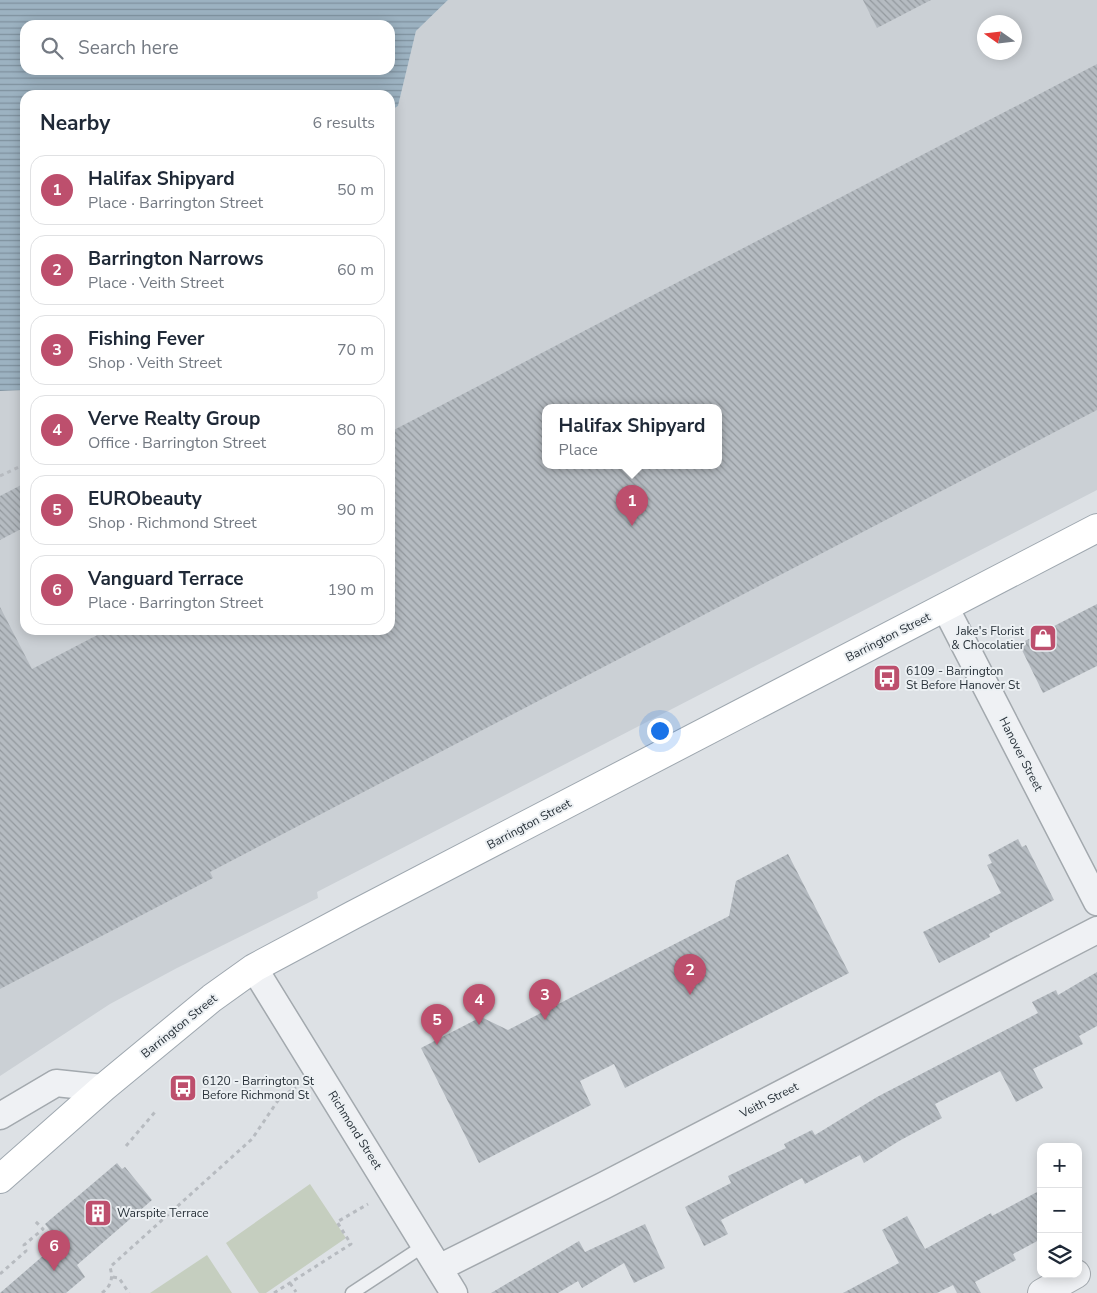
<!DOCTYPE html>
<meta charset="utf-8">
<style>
body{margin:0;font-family:"Nunito Sans",sans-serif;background:#f6f6f7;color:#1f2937}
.controls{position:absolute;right:15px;bottom:15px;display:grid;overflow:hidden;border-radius:10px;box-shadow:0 2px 12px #0003}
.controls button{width:45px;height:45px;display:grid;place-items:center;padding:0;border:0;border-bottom:1px solid #e0e1e3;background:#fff;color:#1f2937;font:25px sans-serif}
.compass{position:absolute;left:977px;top:15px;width:45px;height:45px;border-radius:50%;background:#fff;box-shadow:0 2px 12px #0003;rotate:284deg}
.you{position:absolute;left:659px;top:730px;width:18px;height:18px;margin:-12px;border:4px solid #fff;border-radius:50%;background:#1a73e8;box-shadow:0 0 0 8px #1a73e833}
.badge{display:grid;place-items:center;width:32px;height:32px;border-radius:50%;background:#bd4f6d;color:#fff;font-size:16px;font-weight:700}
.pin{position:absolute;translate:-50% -41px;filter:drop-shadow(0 1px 2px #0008)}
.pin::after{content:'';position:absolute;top:26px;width:18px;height:15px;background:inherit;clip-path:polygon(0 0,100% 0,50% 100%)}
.popup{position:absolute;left:542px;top:404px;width:180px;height:65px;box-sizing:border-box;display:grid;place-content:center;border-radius:10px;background:#fff;filter:drop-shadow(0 1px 4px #0005);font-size:16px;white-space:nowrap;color:#747a83}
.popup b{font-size:19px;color:#1f2937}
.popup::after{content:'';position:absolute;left:50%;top:100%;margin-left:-10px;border:10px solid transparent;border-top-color:#fff}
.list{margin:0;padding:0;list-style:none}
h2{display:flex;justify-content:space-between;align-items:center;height:65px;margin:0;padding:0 20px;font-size:21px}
h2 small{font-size:16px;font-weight:400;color:#747a83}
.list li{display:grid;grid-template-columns:32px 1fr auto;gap:15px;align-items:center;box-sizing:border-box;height:70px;margin:0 10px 10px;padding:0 10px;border:1px solid #e0e1e3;border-radius:15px}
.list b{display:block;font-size:19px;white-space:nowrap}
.list p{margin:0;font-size:16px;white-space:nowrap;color:#747a83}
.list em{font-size:16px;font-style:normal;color:#747a83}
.icon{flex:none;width:28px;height:28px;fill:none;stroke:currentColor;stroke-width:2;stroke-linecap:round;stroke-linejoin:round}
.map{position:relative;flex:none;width:1097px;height:1293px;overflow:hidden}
.search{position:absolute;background:#fff;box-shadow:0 2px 12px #0003;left:20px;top:20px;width:375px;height:55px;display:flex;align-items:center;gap:12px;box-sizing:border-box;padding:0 18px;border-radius:15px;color:#747a83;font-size:19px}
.panel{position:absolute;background:#fff;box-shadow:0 2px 12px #0003;left:20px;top:90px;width:375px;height:545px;border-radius:15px}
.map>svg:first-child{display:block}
.built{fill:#cbd0d5;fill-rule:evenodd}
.garden{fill:#c5cebf}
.water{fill:url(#water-rules);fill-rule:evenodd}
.building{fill:url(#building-back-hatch);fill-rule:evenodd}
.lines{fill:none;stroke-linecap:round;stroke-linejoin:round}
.service-casing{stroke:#a3a9ae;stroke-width:15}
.minor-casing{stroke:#a3a9ae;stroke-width:29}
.tertiary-casing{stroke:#a3a9ae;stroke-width:30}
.primary-casing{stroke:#9ea7af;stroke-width:30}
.path{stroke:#b7bbc0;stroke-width:3;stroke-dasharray:4 4;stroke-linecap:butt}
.service{stroke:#eff1f4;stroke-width:12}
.minor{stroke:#eff1f4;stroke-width:26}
.tertiary{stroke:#eff1f4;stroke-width:28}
.primary{stroke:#fff;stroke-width:28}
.labels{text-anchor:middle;stroke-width:4;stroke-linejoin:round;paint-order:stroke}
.poi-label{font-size:12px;fill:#283139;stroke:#ecf0f3;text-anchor:start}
.street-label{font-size:12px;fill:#283139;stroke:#ecf0f3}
</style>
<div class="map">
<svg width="1097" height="1293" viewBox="0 0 1097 1293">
<defs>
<pattern id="water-rules" width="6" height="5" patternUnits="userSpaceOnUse" patternTransform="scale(1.25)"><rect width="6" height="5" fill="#9cb2c1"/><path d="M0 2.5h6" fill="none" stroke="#7f919e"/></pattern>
<pattern id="building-back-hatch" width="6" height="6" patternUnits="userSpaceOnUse" patternTransform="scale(1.25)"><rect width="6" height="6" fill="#b5bbc1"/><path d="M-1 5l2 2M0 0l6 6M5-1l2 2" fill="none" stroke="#93999e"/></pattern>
</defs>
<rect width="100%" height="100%" fill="#dde1e5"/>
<!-- built -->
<path class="built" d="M448,0h649v490l-780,402 1,6 -141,70 -67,36 -110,72v-685l25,-1v240h365v-519l8,-5 18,-75zM984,22h30v30h-30zM546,407h172v58h-172z"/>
<!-- garden -->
<path class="garden" d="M310,1184l36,54 -80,55h-7l-33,-50z
M207,1255l25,38h-82z"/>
<!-- water -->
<path class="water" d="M0,0h448l-32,31 -18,75 -8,5v-16h-365v295l-25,1zM25,25h365v45h-365z"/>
<!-- building -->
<path class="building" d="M863,0h68l-54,28z
M1097,64v346l-887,462 3,6 -213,111v-382l32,62 75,-39h283v-198zM546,407h172v58h-172z
M25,483v44l-25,13v-44z
M1097,604v62l-54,27 -24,-49z
M1018,839l4,8 4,-2 28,55 -65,34 1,3 -51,26 -16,-31 78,-39 -14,-28 5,-2 -4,-8z
M788,854l61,119 -224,115 -11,-24 -34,17 11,24 -112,58 -58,-115 60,-31 27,13 221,-114 7,-35z
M1097,972v54l-18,10 4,8 -50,25 10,19 -27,14 -16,-31 -65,33 7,14 -43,23 -35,22 -4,-8 -55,29 -3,-6 -81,42 7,14 -24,12 -19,-39 46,-24 -3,-7 58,-28 -2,-4 28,-14 3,5 62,-38 161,-84 -6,-11 24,-12 2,5z
M117,1163l5,6 3,-2 27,33 -75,65 8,12 -19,16h-66l59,-51 -14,-18z
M1037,1192l4,8v39l-28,15 3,6 -41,22 6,11h-24l-4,-8 -16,8h-94l56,-30 -17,-33 25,-14 18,33 66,-36 1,3z
M645,1224l20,44 -31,15 -10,-20 -42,25 -4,-7 -20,12h-67l88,-52 6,11z"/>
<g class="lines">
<!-- service casing -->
<g class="service-casing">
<path id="service" d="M352,1293l73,-48"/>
</g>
<!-- minor casing -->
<g class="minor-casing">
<path id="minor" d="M945,607l152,295
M254,968l200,325
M0,1116l56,-33 47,5
M439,1268l164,-82 494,-256"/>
</g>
<!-- tertiary casing -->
<g class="tertiary-casing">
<path id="tertiary" d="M1042,1293l34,-19"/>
</g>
<!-- primary casing -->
<g class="primary-casing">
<path id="primary" d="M0,1179l103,-91 109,-90 42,-30 99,-53 744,-387"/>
</g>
<!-- path -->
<path class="path" d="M0,476l25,-12
M126,1146l29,-34
M0,1274l26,-23 -2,-6 19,-16 -8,-8
M113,1277l6,1 10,15
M290,1283l6,9
M102,1293c10,-8 11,-15 8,-26l142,-128 27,-40 17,-12
M274,1293l77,-49 -14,-22 31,-18"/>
<!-- service -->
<use href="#service" class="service"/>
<!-- minor -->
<use href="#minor" class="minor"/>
<!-- tertiary -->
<use href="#tertiary" class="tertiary"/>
<!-- primary -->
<use href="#primary" class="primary"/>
</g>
<!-- icons -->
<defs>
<g id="shop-square" transform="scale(1.4375)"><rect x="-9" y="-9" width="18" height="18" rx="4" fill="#bd4f6d" stroke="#ecf0f3"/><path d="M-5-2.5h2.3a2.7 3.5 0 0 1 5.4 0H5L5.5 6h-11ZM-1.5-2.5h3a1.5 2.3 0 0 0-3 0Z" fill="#fff"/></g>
<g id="bus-square" transform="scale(1.4375)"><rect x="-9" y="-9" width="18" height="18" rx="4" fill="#bd4f6d" stroke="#ecf0f3"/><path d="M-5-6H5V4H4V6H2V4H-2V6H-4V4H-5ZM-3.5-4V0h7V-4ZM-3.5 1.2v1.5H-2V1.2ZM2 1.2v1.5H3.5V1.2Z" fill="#fff"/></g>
<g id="building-square" transform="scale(1.4375)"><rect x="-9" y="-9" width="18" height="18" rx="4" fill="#bd4f6d" stroke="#ecf0f3"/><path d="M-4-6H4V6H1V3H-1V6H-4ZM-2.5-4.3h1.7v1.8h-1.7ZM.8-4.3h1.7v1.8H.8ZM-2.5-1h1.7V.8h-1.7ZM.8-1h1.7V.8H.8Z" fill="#fff"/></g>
</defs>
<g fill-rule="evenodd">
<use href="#shop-square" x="1043" y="638"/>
<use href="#bus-square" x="887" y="678"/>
<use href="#bus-square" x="183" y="1088"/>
<use href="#building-square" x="98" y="1213"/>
</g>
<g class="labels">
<!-- poi labels -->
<g class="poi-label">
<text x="1024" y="635" text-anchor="end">Jake's Florist<tspan x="1024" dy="14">&amp; Chocolatier</tspan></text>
<text x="906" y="675">6109 - Barrington<tspan x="906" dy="14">St Before Hanover St</tspan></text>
<text x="202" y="1085">6120 - Barrington St<tspan x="202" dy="14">Before Richmond St</tspan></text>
<text x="117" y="1217">Warspite Terrace</text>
</g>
<!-- street labels -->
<g class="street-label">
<text transform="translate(888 637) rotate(-27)" y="4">Barrington Street</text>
<text transform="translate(1021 754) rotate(63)" y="4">Hanover Street</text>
<text transform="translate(529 824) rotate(-28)" y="4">Barrington Street</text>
<text transform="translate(179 1026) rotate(-39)" y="4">Barrington Street</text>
<text transform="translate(769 1100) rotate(-27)" y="4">Veith Street</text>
<text transform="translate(355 1130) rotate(58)" y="4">Richmond Street</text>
</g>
</g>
</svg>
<div class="controls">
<button>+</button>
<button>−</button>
<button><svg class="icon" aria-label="layers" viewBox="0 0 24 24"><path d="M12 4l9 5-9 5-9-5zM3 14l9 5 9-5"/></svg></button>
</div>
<svg class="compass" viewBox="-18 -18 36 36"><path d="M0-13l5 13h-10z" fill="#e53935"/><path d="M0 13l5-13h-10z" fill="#747a83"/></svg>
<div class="you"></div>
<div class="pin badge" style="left:632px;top:526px">1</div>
<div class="popup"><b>Halifax Shipyard</b>Place</div>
<div class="pin badge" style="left:690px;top:995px">2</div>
<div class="pin badge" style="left:545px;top:1020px">3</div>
<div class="pin badge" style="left:479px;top:1025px">4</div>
<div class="pin badge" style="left:437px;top:1045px">5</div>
<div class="pin badge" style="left:54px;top:1271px">6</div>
<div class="search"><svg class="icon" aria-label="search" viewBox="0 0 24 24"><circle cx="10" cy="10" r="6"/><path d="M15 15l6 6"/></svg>Search here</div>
<section class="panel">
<h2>Nearby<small>6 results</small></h2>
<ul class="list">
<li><span class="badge">1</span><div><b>Halifax Shipyard</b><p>Place · Barrington Street</p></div><em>50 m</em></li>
<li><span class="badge">2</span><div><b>Barrington Narrows</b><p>Place · Veith Street</p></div><em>60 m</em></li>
<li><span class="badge">3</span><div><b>Fishing Fever</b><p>Shop · Veith Street</p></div><em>70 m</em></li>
<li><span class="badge">4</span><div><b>Verve Realty Group</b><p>Office · Barrington Street</p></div><em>80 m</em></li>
<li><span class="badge">5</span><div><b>EURObeauty</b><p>Shop · Richmond Street</p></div><em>90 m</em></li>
<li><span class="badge">6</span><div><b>Vanguard Terrace</b><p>Place · Barrington Street</p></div><em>190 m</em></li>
</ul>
</section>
</div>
